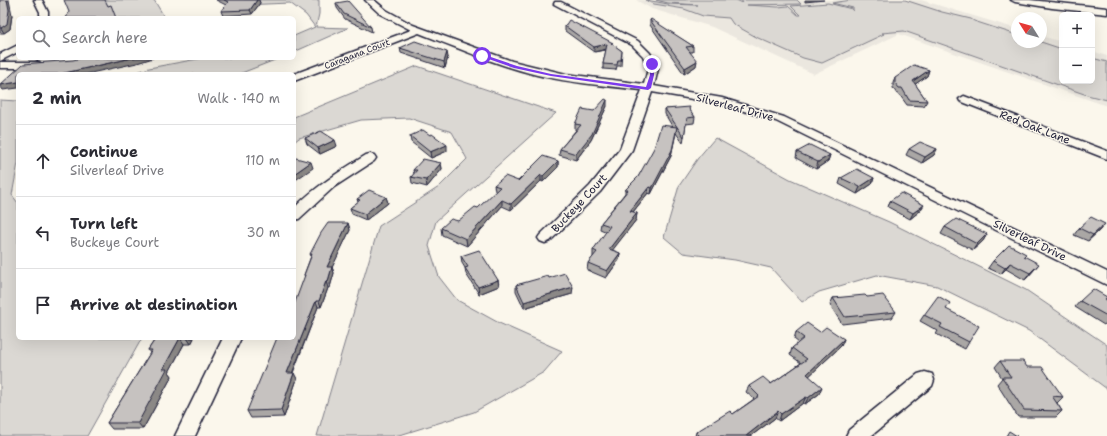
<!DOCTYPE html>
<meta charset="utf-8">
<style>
body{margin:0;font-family:"Shantell Sans",sans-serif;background:#f2f2f3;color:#2b2b33}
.controls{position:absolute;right:12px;top:12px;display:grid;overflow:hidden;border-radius:6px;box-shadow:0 4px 16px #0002}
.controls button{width:36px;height:36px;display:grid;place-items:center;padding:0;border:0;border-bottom:1px solid #e1e1e2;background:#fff;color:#2b2b33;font:20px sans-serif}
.compass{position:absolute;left:1011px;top:12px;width:36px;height:36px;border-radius:50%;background:#fff;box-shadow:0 4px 16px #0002;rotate:307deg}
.stop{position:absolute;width:12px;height:12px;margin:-9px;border:3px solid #7c3aed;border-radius:50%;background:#fff}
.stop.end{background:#7c3aed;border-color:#fff;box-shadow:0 1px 4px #0008}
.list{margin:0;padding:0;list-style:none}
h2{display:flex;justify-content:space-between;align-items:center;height:52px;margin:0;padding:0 16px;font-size:17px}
h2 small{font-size:13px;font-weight:400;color:#7c7c81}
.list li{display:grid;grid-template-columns:26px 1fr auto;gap:12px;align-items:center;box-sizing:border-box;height:72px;padding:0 16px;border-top:1px solid #e1e1e2}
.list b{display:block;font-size:15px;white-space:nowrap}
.list p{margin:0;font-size:13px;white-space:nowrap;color:#7c7c81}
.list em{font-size:13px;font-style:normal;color:#7c7c81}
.icon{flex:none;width:22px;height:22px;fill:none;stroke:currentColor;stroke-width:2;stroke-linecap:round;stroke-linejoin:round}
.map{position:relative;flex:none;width:1107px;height:436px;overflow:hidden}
.search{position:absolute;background:#fff;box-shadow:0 4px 16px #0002;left:16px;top:16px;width:280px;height:44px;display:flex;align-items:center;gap:10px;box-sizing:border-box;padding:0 14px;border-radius:6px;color:#7c7c81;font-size:15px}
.panel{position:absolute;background:#fff;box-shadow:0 4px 16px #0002;left:16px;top:72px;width:280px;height:268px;border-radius:6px}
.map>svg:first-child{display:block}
.built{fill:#ebe7df}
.green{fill:#dbd8d3;stroke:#7e7d87}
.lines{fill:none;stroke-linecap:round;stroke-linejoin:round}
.minor-casing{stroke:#22223b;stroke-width:3}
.minor{fill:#fbf7ec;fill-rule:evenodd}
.wall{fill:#aaa7a5;stroke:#22223b}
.shaded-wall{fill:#8b8886;stroke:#22223b}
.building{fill:#c6c2c0;stroke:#22223b}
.route{fill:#7c3aed}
.labels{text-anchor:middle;stroke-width:3;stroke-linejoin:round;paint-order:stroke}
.far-street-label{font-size:9px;fill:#22223b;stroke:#fbf7ec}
.street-label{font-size:11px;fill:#22223b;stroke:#fbf7ec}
</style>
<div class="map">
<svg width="1107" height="436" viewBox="0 0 1107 436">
<rect width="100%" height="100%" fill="#fbf7ec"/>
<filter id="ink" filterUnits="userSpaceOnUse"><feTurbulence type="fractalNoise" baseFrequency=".025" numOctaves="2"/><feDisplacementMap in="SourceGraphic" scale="8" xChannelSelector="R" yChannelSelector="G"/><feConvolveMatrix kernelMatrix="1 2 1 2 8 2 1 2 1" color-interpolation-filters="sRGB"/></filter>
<g filter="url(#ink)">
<!-- built -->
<path class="built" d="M636,0h285l96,29v13h24v-6l21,6v39h30v-30l15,5v50l-208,-72 -85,40 -102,-47 -60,-18z"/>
<!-- green -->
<path class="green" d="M102,0h52l11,18h-58z
M244,0h75v14l-3,13 32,1 -54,24v-16l21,-9 -9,-12 -16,-12 -48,2z
M646,0l22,4 30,1 -30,-2 -12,-3h80l7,3 -2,-3h56l4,4 -54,1 31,2 10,-1 10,9h2l-9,-9 37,-3 24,6 1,2v-3l-21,-5 19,-3h54l37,12 29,7 3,2 43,14v7h24l21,7v32h30v-23l15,4v38l-20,-5 -183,-64 -22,2 2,1 -62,29 -19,-5 -45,-20 -25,-14 -4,-6 -26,-2 -19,-7 -30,-5z
M203,58h77l-41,16h-108l18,-6z
M417,66l139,47 -120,108 -7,25 10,31 18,23 42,23 63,28 -18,21 -70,40 -71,22 -11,2h-75l62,-210 60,-39 28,-28 -15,-27 -43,-14 -48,2 -62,18 -5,4v-25z
M0,100l18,1v62l-6,32 6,8v135h124l-55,98h-87z
M715,138l75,41 99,43 137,68 81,55v44l-78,-58 -92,-45 -60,-11 -58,17 -17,10 -31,-34 -36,-8 -52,-7 -19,-16 15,-51 19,-28z"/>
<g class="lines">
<!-- minor casing -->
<g class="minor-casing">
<path id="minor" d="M34,0h8l6,12v6h-8v-6z
M365,0h9l12,10 27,15 99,36 54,13 78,10 4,-15 -5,-13 -11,-11 -78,-41 1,-2h6l77,39 12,12 8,16 -4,17 68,12 62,19 323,155v13l-331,-164 -55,-17 -69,-12 -20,58 -32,42 -50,49 -5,2 -5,-2 -2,-3 2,-3 50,-49 30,-37 22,-59c-35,-4 -71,-7 -105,-15 -41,-10 -79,-27 -118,-42l-125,48v-7l117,-44 -31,-16z
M1011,0h19l77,8v6l-55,-6 -37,-6z
M18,45v7l-18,9v-7z
M0,62h39l5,3 -5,3h-39z
M964,96l143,55v8l-147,-58 -1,-2z
M370,154l4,1 2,3 -2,3 -40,26 -35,32 -5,1v-12c21,-21 46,-37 72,-53z
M223,338h18l-46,98h-20z
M925,372l7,2 2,6 -2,6 -61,50h-25l3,-6 69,-56z"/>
</g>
<!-- minor -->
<use href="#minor" class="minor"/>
</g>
<!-- wall -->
<path class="wall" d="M0,0l12,15 -2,14 -6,4h-4z
M216,0h43l1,3 -8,11 -29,2 -2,-5 5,-6z
M336,3l35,24 1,5 -27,-13 -8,-11z
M650,20l43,26v6h-3l6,14 -12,8 -34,-49z
M565,26l48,19 9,6 -1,15h-4l-1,4 -13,-1v-5l3,-14 -12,2 -29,-21z
M400,48l48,9 -3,11 -44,-15z
M929,70l-2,6 -12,8 12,17 -3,5 -17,-1 -8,-11h-2l-4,-6v-5l2,-5z
M607,106l-16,34 -15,20 -17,-5 1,-6 16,-19h-1v-6l19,-13z
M665,109h24l6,8 -1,6 -8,1 -3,19 -7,-10 -5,23 -20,38 -3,-1 -15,19 4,1 -1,7 -24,30 8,3 -1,7 -13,18 -19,-8 1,-7 5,-6v-7l14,-18 -7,-3 1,-6 24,-30v-3l13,-13 34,-51 -7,-12z
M410,136l37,15 -16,7 -20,-16z
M305,138l32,8 -17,8 -13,-10z
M909,149h28l-3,6 -12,8 -16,-8z
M797,152l33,3 -2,6 -12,8 -20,-11z
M558,161v6l-15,15 -2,-1 -30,29 -9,-4 -35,40 -25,-11 -1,-7 17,-7 20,-13 18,-16 -1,-1 -1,-6 24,-4z
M441,163l1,6 -15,18 -15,-4 -1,-6 3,-3 -1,-4z
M841,178h33l-2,6 -15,10 -18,-10z
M386,197l2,6 -22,17 -14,-6 -2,-6 8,-6 -1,-3z
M890,201l30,10 -10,8 -22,-12z
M348,223l2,7 -18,37 2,6 -4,14 -2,1 -7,19h-3l-25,66 4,6 -13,38 -33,1 -4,-7 47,-73 11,-61 -1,-2 7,-19 -1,-2z
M945,227l42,7 -4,7 -10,9 -32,-16z
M1079,228l21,2 -12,11 -14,-6z
M461,256l37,24 1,6 -20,8 -13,-20 -1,-6 -3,-5z
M1024,256l10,14 -9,10 -19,-11 -5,5 -13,-6 5,-7z
M549,278l23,16 -48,14 -8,-17v-6z
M867,297l29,15 -4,6 -50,6 -12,-19 3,-7z
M1107,300v22l-3,3 -29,-18 5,-6z
M946,309l23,33 -4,7 -29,-15 2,-3 -18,-10 4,-6z
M796,332h24l24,7 -3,7 -32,30 10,18 -14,10 -2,-1 -24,18 -4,-3 -24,18h-56l1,-4 37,-18 21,-15 -8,-7 3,-6 22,-2 30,-21 -11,-8 2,-7 7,-5 -5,-4z
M156,338h38l-3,6h-7l-15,28 3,4 -29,53h-31l-5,-6 43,-70 -2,-3z
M1000,361l63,36 -6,6 5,8 -6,6h-38l-21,-33 5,-6 -7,-11z"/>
<!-- shaded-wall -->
<path class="shaded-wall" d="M7,0h2l3,15 -2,14 -6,4 -3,-5z
M257,0h2l1,3 -8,11 -2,-4z
M805,0h19l-19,2z
M607,44v5l-13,3v-5z
M447,52l1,5 -3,11 -1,-6z
M35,58h22l-21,2z
M132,58h21l-16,5 -51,11h-26z
M697,61l-1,5 -12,8 1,-6z
M929,70l-2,6 -16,11 2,-6z
M18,82v6l-15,2 -3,-4v-1z
M607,100v6l-16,34 -15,20v-6z
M677,127l-6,29 -20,38 1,-6z
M335,140l2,6 -17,8 -2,-6z
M447,145v6l-16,7 -1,-6z
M937,149l-3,6 -12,8 3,-6z
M830,155l-2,6 -12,8 2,-7z
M558,161v6l-15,15v-6z
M311,162l2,6 -19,13v-7z
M441,163l1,6 -15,18 -1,-7z
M541,175v6l-30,29v-6z
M874,178l-2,6 -15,10 3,-7z
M649,187l-1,6 -19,24 1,-6z
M386,197l2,6 -22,17 -1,-6z
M502,200v6l-35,40 -1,-7z
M924,205l-4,6 -10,8 3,-6z
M637,213l-1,7 -28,36 1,-7z
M348,223l2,7 -21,44 -2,-7z
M1105,224l-5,6 -12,11 5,-6z
M987,234l-4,7 -10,9 4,-6z
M620,253l-1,7 -13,18 1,-7z
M1010,263l-4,6 -5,5 4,-6z
M1039,264l-5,6 -9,10 5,-7z
M332,267l2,6 -4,14 -2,-6z
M498,280l1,6 -20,8 -1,-7z
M326,281l2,7 -7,19 -2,-6z
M573,287l-1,7 -48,14v-6z
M316,301l2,6 -28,72 -3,-6z
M180,338l4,6 -15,28 3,4 -29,53 -5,-6 25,-54z
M187,338h7l-3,6z
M844,339l-3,7 -37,35 3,-7z
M294,373l3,6 -13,38 -3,-7z
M822,387l-3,7 -14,10 3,-6z
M806,397l-3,6 -24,18 2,-7z
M778,411l-3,7 -24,18h-5z"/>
<!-- building -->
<path class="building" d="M0,0h7l2,10 -2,14 -6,4h-1z
M64,0h41l3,6 3,-1 5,13h-50l3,-6z
M224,0h33l-7,10 -29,1 7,-9z
M348,1l23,26 -27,-13 -8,-11z
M651,19l42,27 -7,1 11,14 -12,7 -35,-48z
M569,20l44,23h-2l11,8 -1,9h-3l-1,5 -14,-1 4,-20 -13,3 -29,-21z
M415,41l32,11 -3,10 -44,-14z
M82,58h50l-72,16h-42v8l-18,3 23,-21 50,-4z
M914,65l15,5 -16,11 14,20 -18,-1 -7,-12h-3l-4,-5v-5z
M605,99l2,1 -15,34 -16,20 -16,-5 21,-24 -6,-1 7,-15 12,2z
M690,107l-1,2 6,8 -8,1 -3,19 -19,-28z
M661,125l16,2 -5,23 -20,38 -3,-1 -19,24 7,2 -28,36 11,4 -13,18 -19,-8 9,-11 -4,-2 17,-24 -9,-3 27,-33h-3l13,-13 16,-29z
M423,130l7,5 2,-1 15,11 -17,7 -20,-16z
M321,131l14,9 -17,8 -13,-10z
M920,142l17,7 -12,8 -16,-8z
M810,145l20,10 -12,7 -21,-10z
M543,156l15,5 -15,15 -2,-1 -30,29 -9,-4 -36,39 -25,-11 10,-9 7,2 17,-14 3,1 22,-21 -6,-2 11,-9 13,5z
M296,158l15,4 -17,12v-15z
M423,159l18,4 -15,17 -15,-3 6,-7h-4z
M857,169l17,9 -14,9 -19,-9z
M369,190l17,7 -21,17 -15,-6 10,-8 -3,-1z
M901,193l23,12 -11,8 -23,-12z
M1091,217l14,7 -12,11 -14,-7z
M956,219l31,15 -10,10 -32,-17z
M328,223h20l-21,44h5l-4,14h-2l-7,20h-3l-29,72h7l-13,37 -34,1 30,-73h17v-33l11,-30h-1l8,-21h-2l11,-21z
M1009,245l17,9 -2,2 15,8 -9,9 -20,-10 -5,5 -12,-7z
M479,250l19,30 -20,7 -13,-19 3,-1 -7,-11z
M565,273l8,14 -49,15 -8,-17 32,-9 1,2z
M1093,289l14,8 -2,2 2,1v16l-27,-15z
M865,295l2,2 16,-2 13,17 -51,5 -12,-19z
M938,296l12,7 -4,6 33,17 -10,16 -29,-15 2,-3 -18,-9z
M807,323l13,9 6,-5 18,12 -37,35 15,13 -14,11 -2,-1 -25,17 -3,-3 -32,25h-46l-4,-4 34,-21 3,3 26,-18 -10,-10 14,-9 8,7 36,-25 -15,-11 12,-10 -8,-6z
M156,338h24l-17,31h4l-29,54h-31l45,-73h-4z
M1000,361h23l4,6h15l21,30 -11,-1 10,15 -38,-1 -22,-33h9z
M1009,431l8,5h-11z"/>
</g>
<!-- route -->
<path class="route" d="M482,54l35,12 34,8 95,13 4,-12v-12l4,1v11l-3,13 -3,2 -97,-14 -37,-8 -34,-12z"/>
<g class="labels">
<!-- far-street labels -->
<g class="far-street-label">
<text transform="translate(357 54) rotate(-21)" y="3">Caragana Court</text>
</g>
<!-- street labels -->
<g class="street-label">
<text transform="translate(735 107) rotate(15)" y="4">Silverleaf Drive</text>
<text transform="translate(1035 127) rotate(21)" y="4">Red Oak Lane</text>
<text transform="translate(579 203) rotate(-47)" y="4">Buckeye Court</text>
<text transform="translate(1030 240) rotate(26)" y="4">Silverleaf Drive</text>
</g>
</g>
</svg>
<div class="controls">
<button>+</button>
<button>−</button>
</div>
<svg class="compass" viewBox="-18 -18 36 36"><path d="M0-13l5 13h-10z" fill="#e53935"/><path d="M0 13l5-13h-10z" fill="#7c7c81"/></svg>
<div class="stop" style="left:482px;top:56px"></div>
<div class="stop end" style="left:652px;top:64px"></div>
<div class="search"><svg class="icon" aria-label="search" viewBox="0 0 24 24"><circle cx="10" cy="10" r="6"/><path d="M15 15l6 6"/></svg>Search here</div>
<section class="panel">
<h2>2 min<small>Walk · 140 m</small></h2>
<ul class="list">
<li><svg class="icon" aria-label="ahead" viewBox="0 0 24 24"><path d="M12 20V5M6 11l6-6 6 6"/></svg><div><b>Continue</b><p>Silverleaf Drive</p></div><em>110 m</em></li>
<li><svg class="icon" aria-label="left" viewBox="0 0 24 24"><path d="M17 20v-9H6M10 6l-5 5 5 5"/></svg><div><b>Turn left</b><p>Buckeye Court</p></div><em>30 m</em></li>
<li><svg class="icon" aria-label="arrive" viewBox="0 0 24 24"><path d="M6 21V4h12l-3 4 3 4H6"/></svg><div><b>Arrive at destination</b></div></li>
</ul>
</section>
</div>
